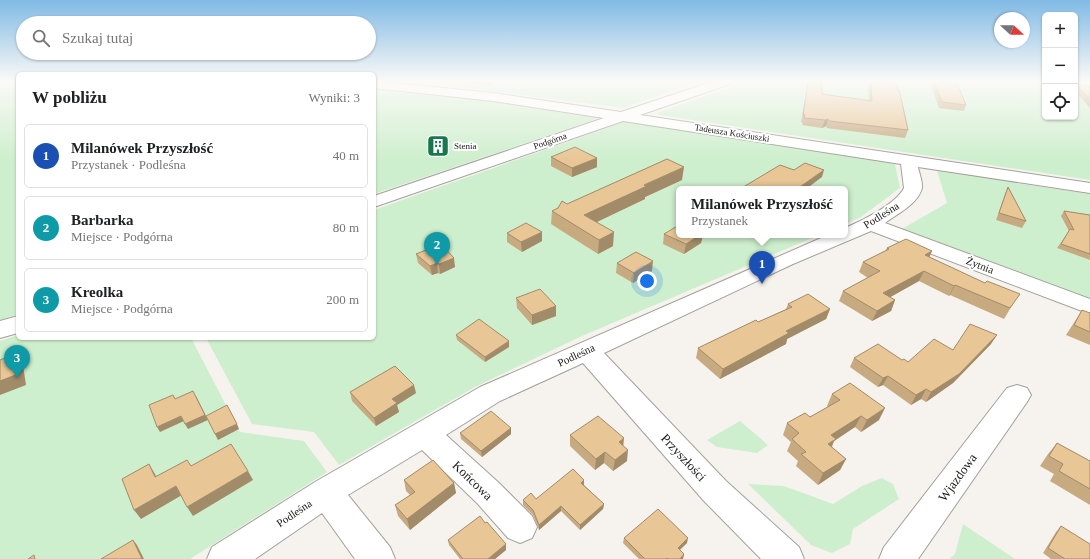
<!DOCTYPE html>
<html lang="pl">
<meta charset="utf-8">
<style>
body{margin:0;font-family:Georgia,serif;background:#f6f6f6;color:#202124}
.controls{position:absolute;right:12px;top:12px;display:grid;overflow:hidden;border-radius:6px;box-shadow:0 1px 3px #0004}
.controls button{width:36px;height:36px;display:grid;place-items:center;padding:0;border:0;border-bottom:1px solid #e0e0e0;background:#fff;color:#202124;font:20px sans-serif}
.compass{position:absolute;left:994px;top:12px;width:36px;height:36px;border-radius:50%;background:#fff;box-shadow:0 1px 3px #0004;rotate:111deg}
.you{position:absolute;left:647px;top:281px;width:14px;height:14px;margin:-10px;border:3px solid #fff;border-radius:50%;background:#1a73e8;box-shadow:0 0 0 6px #1a73e833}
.badge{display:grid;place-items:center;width:26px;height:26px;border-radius:50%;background:#111827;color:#fff;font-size:13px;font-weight:700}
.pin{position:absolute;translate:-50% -33px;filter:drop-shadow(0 1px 2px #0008)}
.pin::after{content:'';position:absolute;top:21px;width:14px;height:12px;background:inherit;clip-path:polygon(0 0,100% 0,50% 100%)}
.popup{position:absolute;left:676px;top:186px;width:172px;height:52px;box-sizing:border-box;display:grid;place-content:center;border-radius:6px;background:#fff;filter:drop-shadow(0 1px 3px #0005);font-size:13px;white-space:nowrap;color:#757577}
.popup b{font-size:15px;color:#202124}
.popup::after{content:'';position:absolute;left:50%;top:100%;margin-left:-8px;border:8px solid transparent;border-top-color:#fff}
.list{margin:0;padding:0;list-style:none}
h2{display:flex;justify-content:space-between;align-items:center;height:52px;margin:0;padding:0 16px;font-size:17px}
h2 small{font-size:13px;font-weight:400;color:#757577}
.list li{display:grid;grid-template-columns:26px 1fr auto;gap:12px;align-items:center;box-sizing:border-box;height:64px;margin:0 8px 8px;padding:0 8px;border:1px solid #e0e0e0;border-radius:6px}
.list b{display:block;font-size:15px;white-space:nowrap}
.list p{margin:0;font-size:13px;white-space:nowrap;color:#757577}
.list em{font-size:13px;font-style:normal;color:#757577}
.icon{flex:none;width:22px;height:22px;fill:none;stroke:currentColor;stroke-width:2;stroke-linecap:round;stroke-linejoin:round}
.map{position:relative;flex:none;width:1090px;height:559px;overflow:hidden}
.search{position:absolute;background:#fff;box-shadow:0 1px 3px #0004;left:16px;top:16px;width:360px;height:44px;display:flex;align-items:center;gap:10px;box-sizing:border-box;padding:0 14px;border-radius:22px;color:#757577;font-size:15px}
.panel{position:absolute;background:#fff;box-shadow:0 1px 3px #0004;left:16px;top:72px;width:360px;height:268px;border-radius:6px}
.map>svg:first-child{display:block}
.green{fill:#ceefcd}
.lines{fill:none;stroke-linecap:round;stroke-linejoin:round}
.minor-casing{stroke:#a3a19c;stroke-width:2}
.minor{fill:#fff;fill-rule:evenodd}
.wall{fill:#c8aa81}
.shaded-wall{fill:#a28b69}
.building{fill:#e8c696;stroke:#a28b69}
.labels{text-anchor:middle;stroke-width:4;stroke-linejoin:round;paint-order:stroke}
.far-street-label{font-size:9px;fill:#1b1a18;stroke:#fff}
.far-poi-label{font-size:9px;fill:#1b1a18;stroke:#fff;text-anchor:start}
.street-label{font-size:11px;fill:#1b1a18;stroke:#fff}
.near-street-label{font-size:13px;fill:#1b1a18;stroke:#fff}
</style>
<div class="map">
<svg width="1090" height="559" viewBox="0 0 1090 559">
<rect width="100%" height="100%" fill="#f6f3ee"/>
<!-- green -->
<path class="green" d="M411,81h289l-77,27z
M747,81l298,1v35h30v-32l15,2v93l-431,-65 -2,-2z
M0,82h18v232l-18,7z
M374,87l61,6 165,25 -226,76z
M627,121l268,43 5,24 -39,29 -16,7v-35h-166v46h140l-237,101 -107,51 -136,78 -25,-33 -62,-8 -46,-86h168v-128z
M937,171l153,23v105l-190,-69 47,-27z
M18,335v3h173l49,94 64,9 23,31 -137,87h-190v-218z
M740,421l28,24 -11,8 -40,-6 -10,-7z
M882,478l11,6 6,15 -46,30 -3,15 -18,9 -21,-8 -63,-61 36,2 49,18 29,-18z
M963,524l52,35h-66l6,-5z"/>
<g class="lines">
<!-- minor casing -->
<g class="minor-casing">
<path id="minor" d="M374,81l119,12 128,19 93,-31h18l-2,3 -90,31 450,68v10l-172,-26c1,6 5,15 4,21 -4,16 -25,26 -37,35l205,76v15l-219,-83 -78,33 -189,89 122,128 73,66 5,12h-43l-57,-58 -121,-138 -83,38 -54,34 53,48 33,33 5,11 -5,11 -12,5 -12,-5 -31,-35 -55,-53 -74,45 42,52 5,12h-40l-33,-46 -67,46h-48l5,-12 103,-65 165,-95 348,-152h17v-7c17,-7 51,-24 59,-40l-3,-24 -278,-43 -249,86v-11l230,-78 -111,-17 -119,-13z
M1075,81h15v7l-15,-2z
M18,316v17l-18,5v-17z
M1017,385l10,3 4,7 -4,7 -109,157h-39l5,-12 123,-159z"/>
</g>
<!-- minor -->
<use href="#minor" class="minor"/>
</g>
<!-- wall -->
<path class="wall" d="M439,81h56l-4,4z
M870,81h18l20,49 -3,8 -78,-10 -1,-2 -4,2 -20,-3 1,-2 -2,-1 6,-33 1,-7 14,12 47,7 -1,-15z
M930,81h26l10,24 -2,6 -25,-3z
M1076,84l14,2v22l-15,-17z
M551,157l46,10 -25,10 -21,-11z
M682,180l-37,17v2l-48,23 16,24 -15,8 -47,-30 1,-13 15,-7z
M1008,187l18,34 -4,7 -26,-8 9,-26z
M1064,211l26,4v45l-33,-12 12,-17 -8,-15z
M507,233l35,8 -20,11 -15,-10z
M664,234l15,1h24l-2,8 -17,11 -21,-10z
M887,248l45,3 -3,6 84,47 -9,15 -54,-24 -1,1 -30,-15 -29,16 5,3 -4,11 -19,10 -33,-20 4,-10 25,-13 -9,-6 4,-10 22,-11z
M416,254l39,13 -15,7 -2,-1 -6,2 -14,-12z
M617,263l35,8 -19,12 -17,-10z
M516,298l40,8v10l-24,9 -15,-17z
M788,304l42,5 -4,10 -39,20 -1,5 -66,35 -24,-21 2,-10 60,-26 28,-13z
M1082,310l8,3v32l-24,-10 9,-14z
M456,335l53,12 -24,15 -28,-22z
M991,344l-38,39 -27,19 -5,-3 -10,6 -28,-20 -5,2 -28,-20 4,-9 48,2 6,2 45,-12z
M350,392l66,1 -19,12 2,7 -23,14 -24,-25z
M832,394l47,26 -18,12 -6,-5 -21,14 -2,6 14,12 -6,11 -22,15 -22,-19 2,-5 -11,-10 4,-9 -8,-7 4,-12 23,-6 18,-10 -1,-1z
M511,428v6l-29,23 -21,-18 -1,-6z
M570,435l53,11 4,15 -14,10 -9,-8 -9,7 -25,-24z
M1057,443l33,18v44l-40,-24 4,-7 -14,-8 8,-12z
M404,480l50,3 2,10 -46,37 -12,-14 -3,-11 15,-10 -4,-4z
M584,485l20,19 -1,5 -23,21 -19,-19 -22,19 -6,-15 -10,-10v-5l13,-1z
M485,523l21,21v6l-11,9h-35l-11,-14 -1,-5z
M1061,526l29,33h-39l-8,-6 13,-21z
M624,538l63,5 -7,7 4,4 -1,5h-44l-16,-16z"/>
<!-- shaded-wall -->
<path class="shaded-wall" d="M491,81h4l-4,4z
M828,119l-2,7 -4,2 3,-8z
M597,158v9l-25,10v-9z
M684,167l-2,13 -37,17v2l-61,29v-13l60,-30z
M824,170l-2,7 -16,12h-9z
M542,232v9l-20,11 -1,-10z
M614,232l-1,14 -15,8 1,-14z
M700,235h3l-2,8 -17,11 2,-10z
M932,251l-5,11 -2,-7z
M454,258l1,9 -15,7 -1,-10z
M653,261l-1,10 -19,12 1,-10z
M437,263l1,10 -6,2 -2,-9z
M924,271l-5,10 -41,23 5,-11z
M955,285l-5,10 -1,1 5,-10z
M895,300l-4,11 -19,10 5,-10z
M556,306v10l-24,9v-10z
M830,309l-4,10 -39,20 -1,5 -66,35 3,-10 63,-38z
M997,335l-6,9 -38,39 -27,19 5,-10z
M509,341v6l-24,15v-5z
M15,354l8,11 3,20 -26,10v-14z
M888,376l-5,9 -5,2 5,-9z
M414,385l2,8 -19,12 2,7 -23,14 -2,-8 18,-19z
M926,389l-5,10 -10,6 5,-10z
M196,396l12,24 -20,9 -3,-5z
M885,408l-6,12 -18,12 6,-12z
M181,416l3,5 -24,11 -3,-5z
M861,416l-6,11 -21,14 -4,9 -7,5 8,-20z
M237,424l2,5 -21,11 -3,-6z
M511,428v6l-29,23 -1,-6z
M624,438l-1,11 -4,-7z
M628,450l-1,11 -14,10 2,-11z
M605,452l-1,11 -9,7 1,-11z
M846,459l-6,11 -22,15 5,-12z
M149,464l6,10 6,13 -6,-10z
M248,471l5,9 -60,36 -6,-9z
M584,480v5l-4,3 1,-5z
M454,483l2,10 -46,37 -3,-11z
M176,486l6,9 -41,24 -7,-9z
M604,504l-1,5 -23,21v-5z
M561,506v5l-22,19v-5z
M688,538l-1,5 -11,10 2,-5z
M133,540l4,5 7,14h-2z
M506,544v6l-11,9h-7z
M684,554l-1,5h-3z"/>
<!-- building -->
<path class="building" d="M871,81l21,1 1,2h2l2,5h2l9,41 -79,-9 -1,-2 -3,1 -21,-2 1,-3h-2l5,-33 14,2v10l50,7z
M934,81h22l10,24 -24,-3z
M1076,84l14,2v14z
M575,147l22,11 -25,10 -21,-11z
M667,159l17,8 -40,18 3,1 -63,29 30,17 -15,8 -47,-29 6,-3 4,-7 5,3z
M805,163l19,7 -27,19h-11l-5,-2 -3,2h-38l40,-24 14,5z
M1008,187l18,34 -27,-8z
M1064,211l26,4v39l-29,-10 9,-15 4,1z
M526,223l16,9 -21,10 -14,-9z
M679,225v10h21l-14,9 -22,-10z
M906,239l26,12 -7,4 60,28 2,-2 33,13 -10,14 -55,-23 -1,1 -30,-15 -41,22 12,7 -18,11 -34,-20 37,-20 -17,-9 26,-13 -2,-1z
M441,244l13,14 -15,6 -2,-1 -7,3 -14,-12z
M636,252l17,9 -19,12 -17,-10z
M540,289l16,17 -24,9 -16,-17z
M808,294l22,15 -44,22 3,2 -66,36 -25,-21 58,-28 2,2 34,-15 -4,-3z
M1082,310l8,3v19l-16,-7z
M479,319l30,22 -24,16 -29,-22z
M970,324l27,11 -38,39 -28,18 -5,-3 -10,6 -28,-19 -5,2 -29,-20 24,-14 24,16 2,-1 4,3 26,-23 19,11z
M15,354l3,20 -18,7v-21z
M395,366l19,19 -22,14 5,4 -23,15 -24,-26z
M850,383l35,25 -18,12 -6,-4 -30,19 5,4 -8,5 18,15 -23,14 -22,-19 5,-2 -14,-13 7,-6 -12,-10 18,-10 5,4 30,-17 -8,-6z
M193,391l12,24 -20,9 -4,-8 -24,11 -8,-22 24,-10 2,4z
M227,405l10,19 -22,10 -9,-18z
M491,411l20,17 -30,23 -21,-18z
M598,416l26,22 -5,4 9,8 -13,10 -10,-8 -9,7 -26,-24z
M1057,443l33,18v28l-31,-18 4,-7 -14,-8z
M231,444l17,27 -61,36 -11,-21 -42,24 -12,-31 27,-15 6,13 32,-17 4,6z
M433,460l21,23 -47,36 -12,-14 20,-13 -11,-12z
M573,469l11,11 -3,3 23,21 -24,21 -19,-19 -22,19 -6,-15 -10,-10 8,-7 5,6z
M658,509l30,29 -10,10 6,6 -4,5h-12l-1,-1 -1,1h-21l-21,-21z
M480,516l5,7 2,-1 19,22 -18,15h-25l-15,-19z
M1061,526l29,18v15h-25l-17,-11z
M133,540l9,19h-41z
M34,555l1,4h-7z"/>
<!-- sky -->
<linearGradient id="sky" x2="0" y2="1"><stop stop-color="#81bae5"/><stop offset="0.51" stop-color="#fbfaf7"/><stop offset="1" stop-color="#fbfaf7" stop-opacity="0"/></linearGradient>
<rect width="1090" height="159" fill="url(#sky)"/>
<!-- icons -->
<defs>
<g id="building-square" transform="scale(1.15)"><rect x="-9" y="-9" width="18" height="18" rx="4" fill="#18774e" stroke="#fff"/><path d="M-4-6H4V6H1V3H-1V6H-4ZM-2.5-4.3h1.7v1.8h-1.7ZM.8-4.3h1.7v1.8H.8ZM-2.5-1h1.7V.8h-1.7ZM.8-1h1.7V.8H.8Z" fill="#fff"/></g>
</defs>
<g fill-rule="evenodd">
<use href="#building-square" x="438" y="146"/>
</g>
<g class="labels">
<!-- far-street labels -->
<g class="far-street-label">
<text transform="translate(732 133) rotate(9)" y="3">Tadeusza Kościuszki</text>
<text transform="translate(550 141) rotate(-19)" y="3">Podgórna</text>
</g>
<!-- far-poi labels -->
<g class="far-poi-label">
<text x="454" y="149">Stenia</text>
</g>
<!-- street labels -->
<g class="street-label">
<text transform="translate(881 215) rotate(-32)" y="4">Podleśna</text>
<text transform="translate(980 265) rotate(21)" y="4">Żytnia</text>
<text transform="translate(576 355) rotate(-25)" y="4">Podleśna</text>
<text transform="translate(294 513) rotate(-34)" y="4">Podleśna</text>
</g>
<!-- near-street labels -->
<g class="near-street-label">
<text transform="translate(684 457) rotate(47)" y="5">Przyszłości</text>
<text transform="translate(957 477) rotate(-54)" y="5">Wjazdowa</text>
<text transform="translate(473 480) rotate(44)" y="5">Końcowa</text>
</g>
</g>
</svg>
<div class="controls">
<button>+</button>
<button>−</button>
<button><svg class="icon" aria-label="locate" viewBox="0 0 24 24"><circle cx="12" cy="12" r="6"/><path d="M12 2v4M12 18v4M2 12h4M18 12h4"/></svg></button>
</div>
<svg class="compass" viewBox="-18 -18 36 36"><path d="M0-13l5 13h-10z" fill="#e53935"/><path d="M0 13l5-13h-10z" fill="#757577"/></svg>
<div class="you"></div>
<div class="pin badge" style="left:762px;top:284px;background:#1a4fb4">1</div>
<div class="popup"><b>Milanówek Przyszłość</b>Przystanek</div>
<div class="pin badge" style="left:437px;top:265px;background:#0f9aa8">2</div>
<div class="pin badge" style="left:17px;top:378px;background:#0f9aa8">3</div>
<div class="search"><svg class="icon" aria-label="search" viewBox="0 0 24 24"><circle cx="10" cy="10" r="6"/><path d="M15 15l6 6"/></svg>Szukaj tutaj</div>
<section class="panel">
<h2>W pobliżu<small>Wyniki: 3</small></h2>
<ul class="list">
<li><span class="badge" style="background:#1a4fb4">1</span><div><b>Milanówek Przyszłość</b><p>Przystanek · Podleśna</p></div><em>40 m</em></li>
<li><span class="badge" style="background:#0f9aa8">2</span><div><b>Barbarka</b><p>Miejsce · Podgórna</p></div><em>80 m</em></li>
<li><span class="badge" style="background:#0f9aa8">3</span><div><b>Kreolka</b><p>Miejsce · Podgórna</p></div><em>200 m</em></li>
</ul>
</section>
</div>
